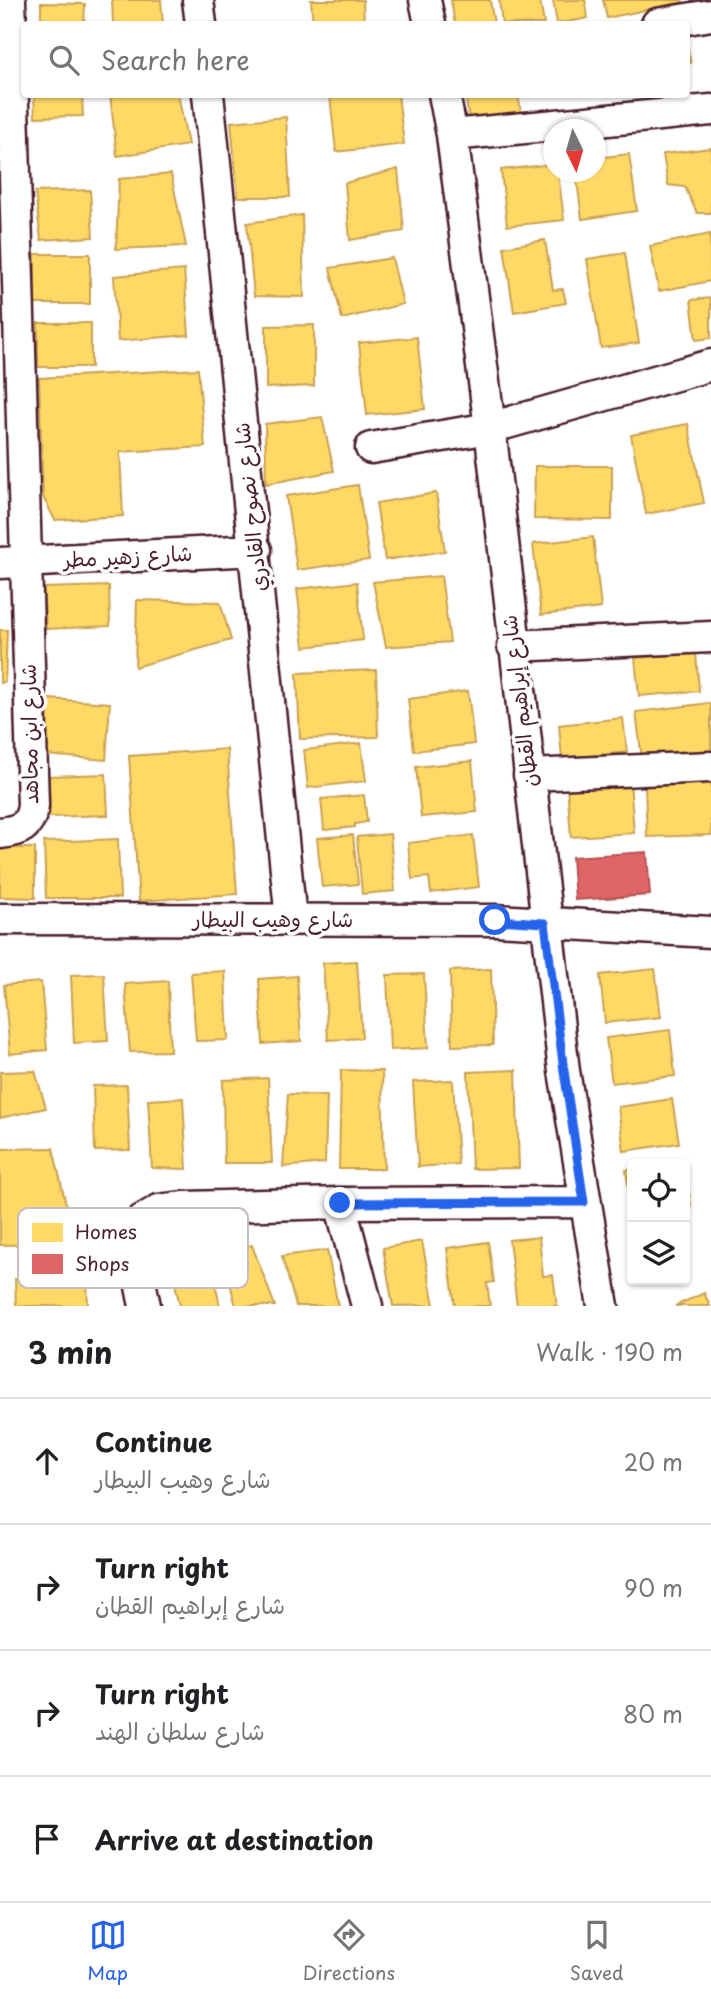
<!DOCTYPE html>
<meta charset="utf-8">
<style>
body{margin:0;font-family:"Playpen Sans","Playpen Sans Arabic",sans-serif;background:#f2f2f2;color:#202124}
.controls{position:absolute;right:21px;bottom:21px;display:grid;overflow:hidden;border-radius:7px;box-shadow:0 2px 5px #0004}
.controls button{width:63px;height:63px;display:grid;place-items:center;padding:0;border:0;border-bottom:2px solid #e0e0e0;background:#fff;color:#202124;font:35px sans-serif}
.compass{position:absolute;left:543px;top:119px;width:63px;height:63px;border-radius:50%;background:#fff;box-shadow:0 2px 5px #0004;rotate:175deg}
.stop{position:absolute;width:21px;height:21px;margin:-16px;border:5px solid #2563eb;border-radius:50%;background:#fff}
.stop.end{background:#2563eb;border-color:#fff;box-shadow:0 2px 7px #0008}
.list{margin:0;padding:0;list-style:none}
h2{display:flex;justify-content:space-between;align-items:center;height:91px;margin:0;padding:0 28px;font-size:30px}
h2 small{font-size:23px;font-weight:400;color:#757577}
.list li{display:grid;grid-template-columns:46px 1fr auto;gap:21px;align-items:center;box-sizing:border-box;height:126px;padding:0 28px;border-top:2px solid #e0e0e0}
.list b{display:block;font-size:26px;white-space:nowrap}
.list p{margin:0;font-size:23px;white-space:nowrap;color:#757577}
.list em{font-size:23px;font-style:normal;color:#757577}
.icon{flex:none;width:38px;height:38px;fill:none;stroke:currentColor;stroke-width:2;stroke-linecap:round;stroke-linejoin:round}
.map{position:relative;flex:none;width:711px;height:1306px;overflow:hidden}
.search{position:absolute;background:#fff;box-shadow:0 2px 5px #0004;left:21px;right:21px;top:21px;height:77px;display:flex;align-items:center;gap:18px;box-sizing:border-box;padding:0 24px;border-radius:7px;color:#757577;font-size:26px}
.sheet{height:595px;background:#fff}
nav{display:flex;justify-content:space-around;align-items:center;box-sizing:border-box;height:98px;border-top:2px solid #e0e0e0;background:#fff;font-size:19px;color:#757577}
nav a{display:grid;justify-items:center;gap:4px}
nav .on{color:#2563eb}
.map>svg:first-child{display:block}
.homes{fill:#ffd966;stroke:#c9a154;stroke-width:2}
.shops{fill:#e06666;stroke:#b35154;stroke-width:2}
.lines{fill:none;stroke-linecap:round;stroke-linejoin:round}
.minor-casing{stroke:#4a1f2b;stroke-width:35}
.minor{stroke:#fff;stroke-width:30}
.route{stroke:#2563eb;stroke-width:9}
.labels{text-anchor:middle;stroke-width:7;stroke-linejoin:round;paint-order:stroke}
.street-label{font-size:21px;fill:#4a1f2b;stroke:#fff}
.key{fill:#fff;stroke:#c9bcbf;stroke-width:2}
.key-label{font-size:19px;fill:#4a1f2b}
</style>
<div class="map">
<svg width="711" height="1306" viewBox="0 0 711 1306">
<rect width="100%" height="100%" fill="#fff"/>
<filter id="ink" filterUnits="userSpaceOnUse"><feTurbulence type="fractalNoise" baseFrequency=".0143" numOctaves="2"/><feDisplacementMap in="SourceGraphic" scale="14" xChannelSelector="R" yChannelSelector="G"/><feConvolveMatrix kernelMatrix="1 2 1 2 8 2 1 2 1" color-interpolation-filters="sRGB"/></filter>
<g filter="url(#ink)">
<!-- homes -->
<path class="homes" d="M112,0h49l2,24h-50z
M311,0h52l1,24h-51z
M451,0h39l4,24h-39z
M499,0h41l4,24h-42z
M553,0h32l3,18 -31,6z
M603,0h79l1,2 -76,16z
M41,3l44,1 -1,20h-43z
M686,42l5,21 -5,1z
M34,94h48l1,22 -48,1z
M110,94h68l10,51 -71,11z
M347,94h51l6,50 -68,8 -6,-56z
M465,94h53l3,19 -52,6z
M286,117l4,80h-52l-7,-75z
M711,148v65h-14l-12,-26 -17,-2 -5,-31z
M629,154l8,57 -55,8 -6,-47h20v-14z
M554,164v8h4l6,48 -57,6 -6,-56z
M398,169l6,62 -54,9 -5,-57z
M171,174l15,72 -70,3 3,-70z
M90,190l3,47 -52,3 -6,-48z
M302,215l2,82 -50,-1 -7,-73z
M710,234l1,47 -52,10 -9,-45z
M545,240l8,50 10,-1 3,14 -52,9 -10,-65z
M625,253l14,90 -38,5 -14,-89z
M35,254h55v50h-55z
M392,258l11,46 -61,15 -12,-51z
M184,270l5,65 -71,6 -4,-65z
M711,298v40l-15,2 -5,-40z
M38,323h53v44h-53z
M314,325v61l-48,2v-62z
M417,337l8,72 -58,6 -8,-72z
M198,369l7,78 -85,5 3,64 -68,4 -12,-23 -4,-119z
M322,417l12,54 -68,13 -1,-60z
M688,424l16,79 -58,11 -15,-79z
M535,466h77v54l-78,-1z
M358,485l11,75 -72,10 -11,-74z
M436,493l9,58 -60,9 -9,-57z
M593,537l8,71 -60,7 -8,-71z
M441,576l9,66 -64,5 -13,-65z
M357,582l6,58 -59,7 -7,-58z
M109,586l1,40 -64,3 -3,-41z
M137,600l83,2 11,38 -96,27z
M0,630h7l-2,52 -5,1z
M696,653l3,38 -60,5 -4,-38z
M376,670l2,67 -78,2 -3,-66z
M468,691l6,53 -60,7 -6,-52z
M49,699l61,4 -4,57 -61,-5z
M711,703v48l-69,8 -6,-47z
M623,718l4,34 -65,7 -3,-34z
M361,743l5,38 -58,7 -4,-38z
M227,749l10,145 -98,7 -10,-145z
M472,761l5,51 -56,5 -5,-50z
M106,774l2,41 -58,2 -1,-41z
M630,781l4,52 -63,4 -4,-52z
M711,783v52l-64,2 -2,-51z
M364,795l3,27 -12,2v3l-31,3 -3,-31z
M390,834l5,57 -33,3 -5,-57z
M353,835l5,49 -36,3 -5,-49z
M473,835l6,52 -48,6 -2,-16 -17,2 -4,-36z
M118,839l2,59h-74l-2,-56z
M0,848h35v50l-35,-1z
M357,961l5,77 -34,2 -5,-77z
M491,969l2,76 -41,1 -2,-75z
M655,969l6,48 -56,6 -5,-48z
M225,971l3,69 -32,1 -5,-68z
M104,974l4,67 -34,2 -3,-68z
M424,974l4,74 -38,2 -3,-75z
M297,976l4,65 -38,3 -4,-65z
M168,981l2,70 -40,1 -5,-68z
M41,982l6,68 -37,4 -6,-69z
M670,1030l5,46 -63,7 -6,-45z
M341,1070l41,1 2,98h-45z
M516,1070l3,98 -47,1 -4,-97z
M35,1071l11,37 -46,10v-46z
M268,1078l4,85h-48l-1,-83z
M453,1080l5,84 -40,3 -5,-85z
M127,1085l3,65 -35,1 -2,-65z
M288,1094l39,2 -2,67 -42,4z
M183,1098l4,71 -35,-1 -4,-68z
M672,1099l7,44 -55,8 -6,-44z
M53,1148l22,96 -75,1v-96z
M685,1165l6,42 -6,1z
M632,1169v44l-6,-43z
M539,1237l4,39 10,-1 4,31h-40l-8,-66z
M422,1241l12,64 -41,1 -10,-58z
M488,1242l6,40 -7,1 3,23h-35l-8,-58z
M207,1244l13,62h-40l-12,-53z
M252,1245l23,61h-39l-14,-53z
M327,1250l11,56h-42l-14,-50z
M87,1277l1,29h-72l-1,-27z
M704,1293l6,13h-35z"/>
<!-- shops -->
<path class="shops" d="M647,852l3,43 -75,5 -3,-43z"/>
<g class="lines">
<!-- minor casing -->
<g class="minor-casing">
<path id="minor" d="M198,0l3,24
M425,0l5,24
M657,24l54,-9
M208,94l83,826
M444,94l8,41 38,293 74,643 39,235
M452,135l259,-25
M371,448l119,-20 221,-63
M0,563l256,-13
M513,646l198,-9
M529,775l182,-8
M0,833c19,-2 30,-6 33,-27l-23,-806
M0,919l495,1 216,12
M340,1203l27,103
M145,1306l-10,-49 1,-20 6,-17 17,-10 26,-3 155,-4 244,-1"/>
</g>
<!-- minor -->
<use href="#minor" class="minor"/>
</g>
</g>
<g class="lines" filter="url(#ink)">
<!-- route -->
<path class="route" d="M340,1203l244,-1 -20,-131 -19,-148 -50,-3"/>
</g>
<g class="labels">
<!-- street labels -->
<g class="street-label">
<text transform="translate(251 507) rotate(-96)" y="7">شارع نصوح القادري</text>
<text transform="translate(128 557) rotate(-3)" y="7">شارع زهير مطر</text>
<text transform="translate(520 701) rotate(-97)" y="7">شارع إبراهيم القطان</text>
<text transform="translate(30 734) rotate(-91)" y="7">شارع ابن مجاهد</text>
<text x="273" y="927">شارع وهيب البيطار</text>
</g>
</g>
<!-- legend -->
<rect x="18" y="1208" width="230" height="80" rx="10" class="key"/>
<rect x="32" y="1223" width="31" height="19" fill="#ffd966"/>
<rect x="32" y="1254" width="31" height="20" fill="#e06666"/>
<g class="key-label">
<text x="75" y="1239">Homes</text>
<text x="75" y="1271">Shops</text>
</g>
</svg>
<div class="controls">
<button><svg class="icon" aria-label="locate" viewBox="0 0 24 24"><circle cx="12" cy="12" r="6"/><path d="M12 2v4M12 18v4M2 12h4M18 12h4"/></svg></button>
<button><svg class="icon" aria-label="layers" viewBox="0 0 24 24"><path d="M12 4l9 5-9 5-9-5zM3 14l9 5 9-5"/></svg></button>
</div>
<svg class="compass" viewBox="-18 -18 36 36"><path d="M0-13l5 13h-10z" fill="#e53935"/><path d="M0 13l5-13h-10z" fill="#757577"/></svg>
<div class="stop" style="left:495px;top:920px"></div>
<div class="stop end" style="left:340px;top:1203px"></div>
<div class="search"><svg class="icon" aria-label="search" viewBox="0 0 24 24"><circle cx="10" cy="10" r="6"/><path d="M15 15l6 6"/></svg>Search here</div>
</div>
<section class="sheet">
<h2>3 min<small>Walk · 190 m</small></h2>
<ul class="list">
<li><svg class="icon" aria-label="ahead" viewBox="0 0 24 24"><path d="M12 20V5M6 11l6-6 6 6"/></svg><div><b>Continue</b><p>شارع وهيب البيطار</p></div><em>20 m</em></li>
<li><svg class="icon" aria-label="right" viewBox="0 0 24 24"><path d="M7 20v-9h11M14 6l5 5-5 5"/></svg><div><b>Turn right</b><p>شارع إبراهيم القطان</p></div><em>90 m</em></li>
<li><svg class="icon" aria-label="right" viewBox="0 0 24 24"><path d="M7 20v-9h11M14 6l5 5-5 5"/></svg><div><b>Turn right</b><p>شارع سلطان الهند</p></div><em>80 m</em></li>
<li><svg class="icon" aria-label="arrive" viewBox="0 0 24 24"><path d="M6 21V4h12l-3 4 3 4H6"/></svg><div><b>Arrive at destination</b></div></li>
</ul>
</section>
<nav>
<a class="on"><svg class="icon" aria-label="map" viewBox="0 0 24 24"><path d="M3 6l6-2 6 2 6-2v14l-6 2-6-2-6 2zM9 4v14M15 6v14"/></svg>Map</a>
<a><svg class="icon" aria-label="directions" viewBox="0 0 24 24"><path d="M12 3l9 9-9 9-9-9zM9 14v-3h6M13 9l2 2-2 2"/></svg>Directions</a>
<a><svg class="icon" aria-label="saved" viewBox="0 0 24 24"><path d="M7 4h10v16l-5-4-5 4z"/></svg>Saved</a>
</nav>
